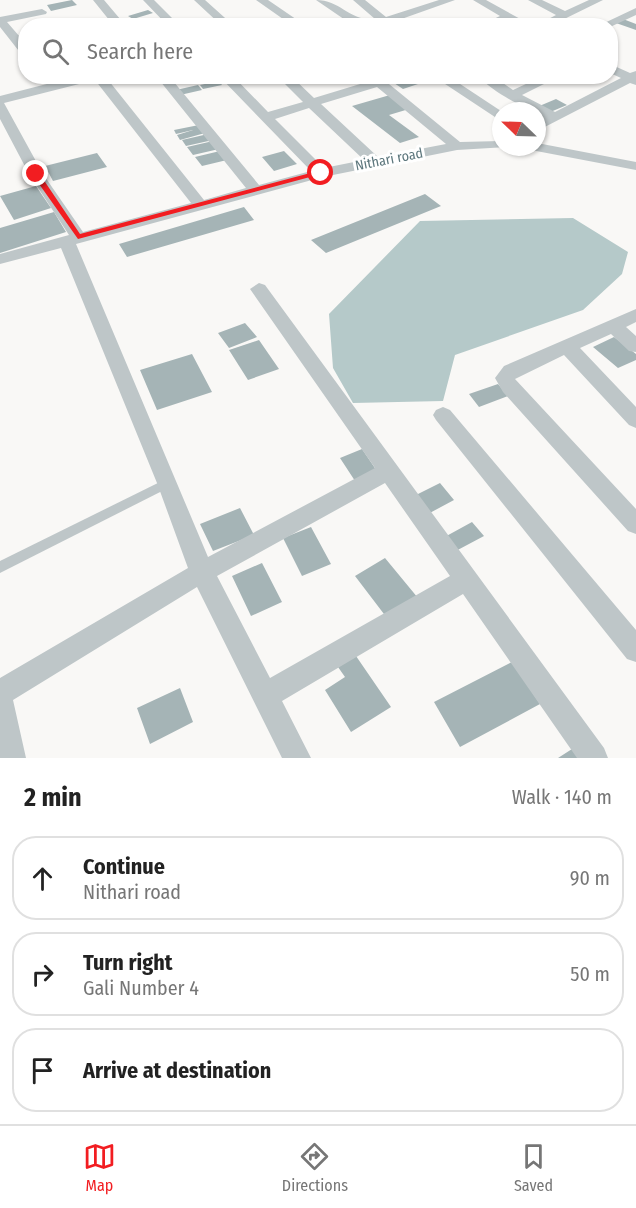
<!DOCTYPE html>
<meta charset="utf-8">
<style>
body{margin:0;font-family:"Fira Sans Condensed",sans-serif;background:#f2f2f2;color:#222}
.compass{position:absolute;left:492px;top:102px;width:54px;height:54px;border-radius:50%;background:#fff;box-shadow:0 2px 4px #0004;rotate:293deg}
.stop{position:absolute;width:18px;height:18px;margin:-14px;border:4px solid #f21d21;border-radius:50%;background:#fff}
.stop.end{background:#f21d21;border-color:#fff;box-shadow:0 2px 6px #0008}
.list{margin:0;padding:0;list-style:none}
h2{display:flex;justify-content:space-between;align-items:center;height:78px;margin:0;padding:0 24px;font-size:26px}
h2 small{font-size:20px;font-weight:400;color:#767676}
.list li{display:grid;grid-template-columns:39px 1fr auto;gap:18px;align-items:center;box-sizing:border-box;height:84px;margin:0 12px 12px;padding:0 12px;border:2px solid #e0e0e0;border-radius:24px}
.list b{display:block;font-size:22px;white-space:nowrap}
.list p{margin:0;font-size:20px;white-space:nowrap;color:#767676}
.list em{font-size:20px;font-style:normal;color:#767676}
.icon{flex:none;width:33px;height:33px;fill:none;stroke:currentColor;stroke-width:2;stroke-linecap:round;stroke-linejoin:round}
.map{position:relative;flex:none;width:636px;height:758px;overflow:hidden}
.search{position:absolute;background:#fff;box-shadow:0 2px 4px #0004;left:18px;right:18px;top:18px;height:66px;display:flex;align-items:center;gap:15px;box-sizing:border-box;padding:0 21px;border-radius:24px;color:#767676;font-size:22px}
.sheet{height:366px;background:#fff}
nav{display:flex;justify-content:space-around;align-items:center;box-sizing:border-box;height:84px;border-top:2px solid #e0e0e0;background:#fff;font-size:16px;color:#767676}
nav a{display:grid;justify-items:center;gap:3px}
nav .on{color:#f21d21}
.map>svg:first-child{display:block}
.water{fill:#b5c9c9}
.building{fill:#a5b4b6}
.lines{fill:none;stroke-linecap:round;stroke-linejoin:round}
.service{fill:#bec6c8;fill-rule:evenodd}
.minor{fill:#bec6c8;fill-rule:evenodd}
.route{fill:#f21d21}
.labels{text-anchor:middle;stroke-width:6;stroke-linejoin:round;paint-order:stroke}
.far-street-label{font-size:14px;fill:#5d777d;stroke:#fff}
</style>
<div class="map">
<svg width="636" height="758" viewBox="0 0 636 758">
<rect width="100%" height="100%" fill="#f9f8f6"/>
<!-- water -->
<path class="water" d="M573,218l55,34 -6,22 -39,36 -128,45 -12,46 -90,2 -20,-35 -4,-54 91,-93z"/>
<!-- building -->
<path class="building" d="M72,0l5,5 -26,6 -4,-6z
M148,10l5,3 -20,6 -5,-3z
M623,19l13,5v6l-20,-7z
M321,20l8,6 -25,-2z
M406,76l12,8 -15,5 -12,-8z
M408,76h26l2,2 -17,5z
M219,81l3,4 -19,4 -3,-4z
M198,85l4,5 -22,5 -4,-5z
M390,95l19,14 -20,6 30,22 -19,6 -48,-37z
M556,99l11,6 -19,8 -11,-6z
M199,125l6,8 -25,7 -3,-5 16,-5 -17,4 -2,-4z
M208,134l5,6 -27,6 -4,-6z
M213,141l6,8 -26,6 -6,-8z
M220,151l7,9 -25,6 -7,-9z
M284,151l13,13 -23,7 -12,-14z
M97,153l10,14 -54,14 -8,-15z
M36,186l15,22 -37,12 -14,-24z
M425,194l16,12 -115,47 -15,-13z
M244,207l10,13 -127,37 -8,-13z
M54,212l12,20 -66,21v-25z
M245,323l12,14 -28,11 -11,-15z
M614,337l22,17v6l-18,8 -25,-21z
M259,340l20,29 -31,11 -19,-30z
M192,354l20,38 -55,18 -17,-40z
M498,384l10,12 -29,11 -10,-13z
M362,449l17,25 -22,10 -17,-26z
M440,483l14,17 -28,15 -14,-18z
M240,508l14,27 -41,16 -13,-27z
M472,522l12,14 -32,17 -11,-14z
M311,527l20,37 -29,12 -19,-38z
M385,558l33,40 -31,20 -32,-42z
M262,563l20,39 -31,14 -19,-40z
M356,656l35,51 -40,25 -26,-42 20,-13 -7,-10z
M512,662l28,42 -80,43 -26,-45z
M180,688l13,34 -43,22 -13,-36z
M572,749l7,9h-21z"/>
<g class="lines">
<!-- service -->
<path class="service" d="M168,478l4,2 2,3 -2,3 -172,87v-12z"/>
<!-- minor -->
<path class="minor" d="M93,0h11l22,26h-12z
M143,0h11l26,26h-12z
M194,0h11l29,26h-12z
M256,0h12l38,26h-13z
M316,0c25,0 34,22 59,19l-22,-19h12l21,17 53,-17h16l-62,22 1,4h-40z
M473,0h13l47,26h-15l-10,-6 -13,6h-16l21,-10z
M528,0h14l23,11 24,-11h14l-53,26h-15l21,-11z
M636,8v7l-26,12 -12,-1z
M42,9l5,3 -1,2 -39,8 19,22v11h-4l-22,-28v-10z
M610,64l20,9 6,-2v14l-6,-2 -93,48v-9l7,-4c-19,-11 -48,-23 -66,-42h15l20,14 30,-14h17l-38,19 33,17 66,-34 -11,-5z
M78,76h27l99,124 42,-12 -90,-112h13l90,109 52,-14 -92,-95h14l35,36 35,-10 -26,-26h14l23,22 56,-17 -1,-5h37l-17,8 71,58 41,-1v6h6l-50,3 -134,27 -247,67 132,313 167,-89 -125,-179 9,-6 6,2 339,463 4,10h-31l-114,-164 -181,107 29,57h-29l-85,-171 -184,113 13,58h-26v-80l188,-110 -31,-85 -96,-235 -61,16v-10l69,-19 -40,-61 -29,-55v-23zM95,80l96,123 -108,29 -40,-58 -39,-71zM377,87l69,57 -68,13 -57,-53zM309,108l55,52 -40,8 -49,-49zM385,483l65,93 -180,102 -53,-102z
M433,76h15l53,35v10z
M537,143l99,19v8l-105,-20 -2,-3h8z
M636,309v13l-10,5 10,9v16l-7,-1 -18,-17 -31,14 56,59v21l-7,-3 -65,-70 -49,24 121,130v25l-8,-3 -125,-139 -8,-14 9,-12z
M443,407l7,3 186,220v32l-9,-3 -191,-239 -3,-5 3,-5z"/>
</g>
<!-- route -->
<path class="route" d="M318,171l7,2 -247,66 -46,-65 7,-1 41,61z"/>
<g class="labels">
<!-- far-street labels -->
<g class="far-street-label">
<text transform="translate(389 159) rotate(-11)" y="5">Nithari road</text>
</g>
</g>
</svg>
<svg class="compass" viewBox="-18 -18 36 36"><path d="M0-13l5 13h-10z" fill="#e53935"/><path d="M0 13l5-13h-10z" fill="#767676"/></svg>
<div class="stop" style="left:321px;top:173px"></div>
<div class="stop end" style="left:36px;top:174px"></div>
<div class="search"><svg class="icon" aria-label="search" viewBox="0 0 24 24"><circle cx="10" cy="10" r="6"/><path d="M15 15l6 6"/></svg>Search here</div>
</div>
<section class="sheet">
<h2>2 min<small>Walk · 140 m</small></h2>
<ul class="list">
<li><svg class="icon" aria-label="ahead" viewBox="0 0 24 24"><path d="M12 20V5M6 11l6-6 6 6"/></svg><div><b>Continue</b><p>Nithari road</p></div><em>90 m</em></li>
<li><svg class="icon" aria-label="right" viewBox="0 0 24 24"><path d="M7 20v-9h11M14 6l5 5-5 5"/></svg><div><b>Turn right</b><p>Gali Number 4</p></div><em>50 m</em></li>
<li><svg class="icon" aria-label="arrive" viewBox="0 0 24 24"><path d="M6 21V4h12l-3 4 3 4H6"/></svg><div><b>Arrive at destination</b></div></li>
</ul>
</section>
<nav>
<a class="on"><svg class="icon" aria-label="map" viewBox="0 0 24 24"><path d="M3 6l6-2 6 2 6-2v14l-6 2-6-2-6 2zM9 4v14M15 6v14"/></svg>Map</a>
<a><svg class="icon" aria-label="directions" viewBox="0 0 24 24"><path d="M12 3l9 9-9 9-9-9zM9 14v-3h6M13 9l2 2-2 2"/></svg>Directions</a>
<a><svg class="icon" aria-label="saved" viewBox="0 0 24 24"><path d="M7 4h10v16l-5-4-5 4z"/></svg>Saved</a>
</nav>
